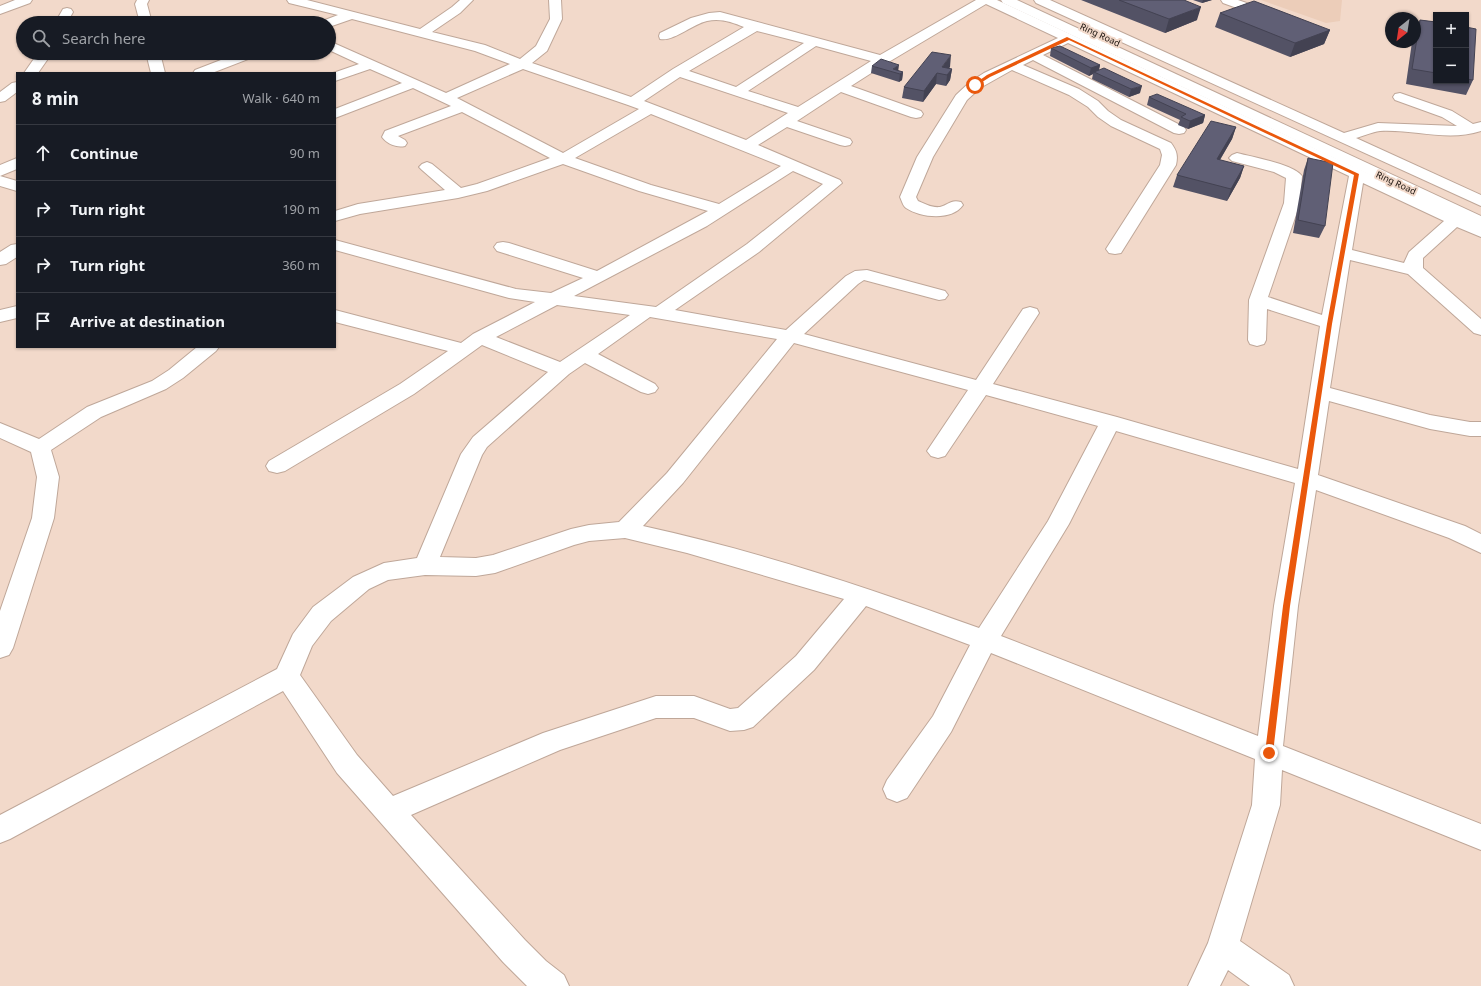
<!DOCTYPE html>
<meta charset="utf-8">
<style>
body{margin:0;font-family:"Noto Sans",sans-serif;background:#242831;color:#f1f3f6}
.controls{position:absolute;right:12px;top:12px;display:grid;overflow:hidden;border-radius:0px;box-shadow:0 1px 3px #0004}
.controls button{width:36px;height:36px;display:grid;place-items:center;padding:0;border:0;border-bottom:1px solid #363941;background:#171b24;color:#f1f3f6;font:20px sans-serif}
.compass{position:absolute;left:1385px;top:12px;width:36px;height:36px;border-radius:50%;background:#171b24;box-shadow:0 1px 3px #0004;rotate:210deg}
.stop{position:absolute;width:12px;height:12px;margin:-9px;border:3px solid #ea580c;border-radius:50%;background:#fff}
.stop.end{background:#ea580c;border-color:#fff;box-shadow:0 1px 4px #0008}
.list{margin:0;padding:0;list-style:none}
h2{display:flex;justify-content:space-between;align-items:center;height:52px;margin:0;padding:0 16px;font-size:17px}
h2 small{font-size:13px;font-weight:400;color:#9ea1a6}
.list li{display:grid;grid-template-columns:26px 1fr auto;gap:12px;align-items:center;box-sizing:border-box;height:56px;padding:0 16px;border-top:1px solid #363941}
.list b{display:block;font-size:15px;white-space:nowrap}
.list em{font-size:13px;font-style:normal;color:#9ea1a6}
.icon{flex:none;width:22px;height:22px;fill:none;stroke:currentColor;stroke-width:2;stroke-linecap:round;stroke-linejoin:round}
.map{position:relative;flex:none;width:1481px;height:986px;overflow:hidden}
.search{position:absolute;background:#171b24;box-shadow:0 1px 3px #0004;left:16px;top:16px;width:320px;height:44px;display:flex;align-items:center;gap:10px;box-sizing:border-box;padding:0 14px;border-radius:22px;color:#9ea1a6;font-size:15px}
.panel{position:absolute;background:#171b24;box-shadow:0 1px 3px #0004;left:16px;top:72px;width:320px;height:276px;border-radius:0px}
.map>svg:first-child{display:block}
.built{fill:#eccdb9}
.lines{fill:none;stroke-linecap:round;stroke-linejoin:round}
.minor-casing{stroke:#bfa799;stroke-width:2}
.highway-casing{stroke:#bfa799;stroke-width:2}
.minor{fill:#fff;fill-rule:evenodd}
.highway{fill:#fff;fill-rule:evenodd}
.wall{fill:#535265}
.shaded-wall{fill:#434252}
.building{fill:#605f75;stroke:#434252}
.route{fill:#ea580c}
.labels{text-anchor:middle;stroke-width:4;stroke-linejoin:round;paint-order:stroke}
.far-street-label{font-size:9px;fill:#1a120d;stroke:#f2d9ca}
</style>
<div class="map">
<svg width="1481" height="986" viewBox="0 0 1481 986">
<rect width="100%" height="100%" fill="#f2d9ca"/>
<!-- built -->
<path class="built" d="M1261,0h81l-2,21 -14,2z"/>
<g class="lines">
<!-- minor casing -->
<g class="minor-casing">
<path id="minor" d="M15,0h17l-2,3 -30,11v-8z
M137,0h12l-2,4 5,19h-12l-5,-19z
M287,0h20l113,29 32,-22 8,-7h13l-13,13 -28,19 53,13 35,14 16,-13 14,-27 -1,-19h12l1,19 -15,32 -15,12 99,34 42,-28 71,-42c-12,-5 -24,-9 -37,-6 -14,3 -34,21 -47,18l-1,-3 1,-3 31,-15 18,-5 11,-1 160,43 96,-55h21l484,226v11l-24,-10 -34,31v10l58,51v16l-7,-2 -66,-59 -58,-14 -20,128 100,27 40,7h11v14h-11l-40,-7 -101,-28 -11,74 147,51 16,8v19l-32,-15 -133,-48 -18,116 -15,140 198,78v26l-199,-80 -2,35 -40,136 49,34 5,11h-44l-22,-16 -8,16h-32l20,-43 44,-138 3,-46 -264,-106 -40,79 -44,66 -10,4 -10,-4 -4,-9 4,-9 46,-64 37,-71 -104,-39 -52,64 -61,57 -9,3 -14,1 -36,-13h-38l-96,32 -149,65 114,125 21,21 18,14 5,11h-42l-24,-24 -166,-189 -54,-82 -273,148 -10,4v-28l277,-146 16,-35 20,-27 40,-30 31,-14 33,-5 44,-104 12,-17 75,-65 -66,-27 -68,49 -129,77 -8,2 -8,-2 -3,-5 3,-5 131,-77 48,-33 -113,-29v-12l126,33 12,-9 62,-32 -26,-4 -174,-48v-10l181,49 35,4 32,-15 -86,-27 -3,-4 3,-4 6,-1 6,1 88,28 111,-60 -69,-20 -76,-27 -76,27 -29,7 -98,16 -25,7v-10l23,-7 87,-14 -23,-20 -3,-3 3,-3 5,-2 5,2 29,24 16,-4 73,-26 -88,-46 -64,24 7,4 2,3 -2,3c-8,2 -18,-2 -23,-9l3,-6 66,-25 -38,-18 -78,30v-9l67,-26 -32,-14 -35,12v-8h-2l26,-9 -30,-14v-9l117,52 64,-29 -35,-13 -123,-32 -23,8v-4h-6l2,-3 13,-5 -49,-12zM986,4l72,34 -74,35 -14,9 -14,13 -39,62 -17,40c2,4 3,9 6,11 15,10 46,13 57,-3l-2,-3c-10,-3 -13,3 -21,5 -8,1 -15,-3 -22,-6l-2,-4 17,-40 34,-57 13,-12 32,-18 57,25 19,12 10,10 13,9 49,23 2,6 -2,10 -54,84 3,4 6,1 6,-1 55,-88c2,-9 1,-14 -5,-22l-50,-23 -13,-9 -10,-10 -19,-12 -56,-24 10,-5 141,73 5,1 5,-1 2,-3 -2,-3 -141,-72 25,-12 281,133 -27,139 -54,-18 32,-94 2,-27c-9,-12 -50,-19 -65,-23l-5,2 -3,3 3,3 42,11 12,6 -2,25 -35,97 -1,40 2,4 7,2 7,-2 2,-4 1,-31 53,17 -22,143 -181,-52 -124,-33 46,-71 -2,-4 -7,-2 -7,2 -47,71 -172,-46 54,-50 6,-4 75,20 6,-1 3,-4 -3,-4 -78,-21 -12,1 -9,5 -60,54 -111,-20 84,-58 83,-69 -2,-3 -82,-35 29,-18 53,18 5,1 5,-1 2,-3 -2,-3 -53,-18 44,-29 70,25 5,1 5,-1 2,-3 -2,-3 -70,-25 36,-23zM757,31l47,12 -68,44 -47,-16zM816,46l55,15 -73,46 -50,-16zM523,69l105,36 11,4 -76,44 -106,-55zM680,77l108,36 -42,27 -102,-39zM651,114l130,52 -62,38 -68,-19 -76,-27zM793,171l30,13 -76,60 -91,63 -82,-11 133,-70zM1363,183l81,38 -35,31 -5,11 -52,-13zM557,305l73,10 -70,47 -64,-25zM650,317l127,22 -110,134 -48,49 -30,3 -18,4 -78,26 -17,3 -36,-1 42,-102 5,-8 82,-73 16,-11 56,29 7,2 7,-2 3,-4 -3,-4 -57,-30zM794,343l174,47 -41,61 4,5 7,2 7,-2 41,-61 112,31 -50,95 -69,107c-110,-40 -221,-77 -336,-102l40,-43zM1116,431l179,52 -21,123 -16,130 -257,-100 68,-112zM625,538l62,15 157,46 -48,57 -58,52 -8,1 -36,-13h-38l-113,37 -150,63 -36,-41 -57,-80 12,-29 19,-25 38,-32 19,-9 37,-5 51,1 19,-3 79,-28 15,-4z
M1034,0h16l294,133 34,-10 79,3 -15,-9 -47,-17 -2,-3 2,-3 5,-1 52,18 21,13 8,-2v9c-33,11 -68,-2 -101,0 -8,1 -17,5 -24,7l125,57v11l-445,-203z
M1221,0h17l29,10 2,3 -2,3h-8l-36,-13z
M67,8l4,1 2,3 -6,11h-12l8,-14z
M38,53h14l-14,20h-14z
M146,53h14l5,20h-14z
M239,53h19l-2,3 -44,17h-19l2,-3z
M17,82v10l-12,9 -5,1v-10l12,-9z
M17,158v11l-17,7v-11z
M0,176l17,5v10l-17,-5z
M17,244v13l-11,7 -6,1v-13l11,-7z
M17,306v12l-17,4v-12z
M197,347h22l-3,4 -33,27 -17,11 -65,28 -50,33 8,27 -5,41 -41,130 -4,7 -9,3v-47l32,-93 5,-41 -6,-25 -31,-14v-15l39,16 48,-32 65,-26 17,-11z"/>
</g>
<!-- highway casing -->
<g class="highway-casing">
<path id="highway" d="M1001,0h16l464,216v11l-478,-224z"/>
</g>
<!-- minor -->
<use href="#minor" class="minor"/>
<!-- highway -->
<use href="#highway" class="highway"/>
</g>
<!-- wall -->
<path class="wall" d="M1081,0h103l13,20 -32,13z
M1193,0h19l-10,3z
M1220,13l110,17 -6,14 -34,13 -75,-30z
M1420,20l16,2v59h30v-54l7,53 -7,15 -60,-11 6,-42h3v-12z
M1051,48l49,17 -1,5 41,23 -11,4 -37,-18 1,-5 -4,2 -39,-20z
M872,66l31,6 -1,8 -3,2 -28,-9z
M950,67l-2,2h4l-2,11 -4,6 -10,-2 -13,18 -21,-4 2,-11z
M1149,97l56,18 -2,8 -15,6 -10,-4 2,-5 -33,-15z
M1236,127l-4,12 -12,21 24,6 -4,12 -13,23 -54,-14 4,-12z
M1308,158l17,68 -6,12 -26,-5 11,-63z"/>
<!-- shaded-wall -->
<path class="shaded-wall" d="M1203,0h9l-10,3z
M1201,7l-4,13 -32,13 4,-14z
M1330,30l-6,14 -34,13 5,-14z
M951,55l-1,12 -6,7 -2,-7z
M899,65l-1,7 -5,-3z
M1100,65l-2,8 -4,-1 -1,2 -4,2 2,-8z
M952,69l-2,11 -4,6 1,-11z
M903,72l-1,8 -3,2 1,-8z
M937,73l-1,11 -13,18 1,-11z
M1142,86l-2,7 -11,4 2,-8z
M1205,115l-2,8 -15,6 2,-8z
M1236,127l-4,12 -19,32 4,-12z
M1244,166l-4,12 -13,23 4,-12z"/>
<!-- building -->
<path class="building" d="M1119,0h65l17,7 -32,12z
M1254,1l76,29 -35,13 -75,-30z
M1420,20l16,2v51l-24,-4z
M1466,27l10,2 -3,51 -7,-1z
M1060,46l40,19 -9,3 -40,-20z
M932,52l19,3 -9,12 10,2 -5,6 -10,-2 -13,18 -20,-4z
M881,59l18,6 -6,4 10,3 -3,2 -28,-8z
M1104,68l38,18 -11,3 -37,-17z
M1157,94l48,21 -15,6 -9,-4 5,-3 -37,-17z
M1211,121l25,6 -19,32 27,7 -13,23 -54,-14z
M1308,158l25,5 -8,63 -27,-6z"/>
<!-- route -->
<path class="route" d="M1067,37l292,137 -27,150 -42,282 -17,147 -4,4 -4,-4 18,-147 44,-282 27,-149 -285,-135 -79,37 -14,9 -3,-1 14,-10z"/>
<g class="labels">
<!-- far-street labels -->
<g class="far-street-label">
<text transform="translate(1100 35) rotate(25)" y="3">Ring Road</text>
<text transform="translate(1396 183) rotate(25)" y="3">Ring Road</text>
</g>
</g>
</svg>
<div class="controls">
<button>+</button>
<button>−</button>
</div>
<svg class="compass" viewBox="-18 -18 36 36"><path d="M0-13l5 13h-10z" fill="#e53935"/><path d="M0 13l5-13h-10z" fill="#9ea1a6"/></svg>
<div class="stop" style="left:975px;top:85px"></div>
<div class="stop end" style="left:1269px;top:753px"></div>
<div class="search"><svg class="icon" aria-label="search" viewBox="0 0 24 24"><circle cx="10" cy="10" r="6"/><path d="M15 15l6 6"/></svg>Search here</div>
<section class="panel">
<h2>8 min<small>Walk · 640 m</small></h2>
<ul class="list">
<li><svg class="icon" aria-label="ahead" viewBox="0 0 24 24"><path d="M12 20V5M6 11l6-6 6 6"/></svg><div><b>Continue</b></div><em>90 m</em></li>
<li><svg class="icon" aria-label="right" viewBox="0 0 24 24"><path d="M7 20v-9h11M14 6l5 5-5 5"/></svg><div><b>Turn right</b></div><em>190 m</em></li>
<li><svg class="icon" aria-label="right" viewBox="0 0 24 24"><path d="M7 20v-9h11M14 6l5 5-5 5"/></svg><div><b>Turn right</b></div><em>360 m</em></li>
<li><svg class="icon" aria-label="arrive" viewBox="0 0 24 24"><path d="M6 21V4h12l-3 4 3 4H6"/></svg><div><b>Arrive at destination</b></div></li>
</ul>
</section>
</div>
